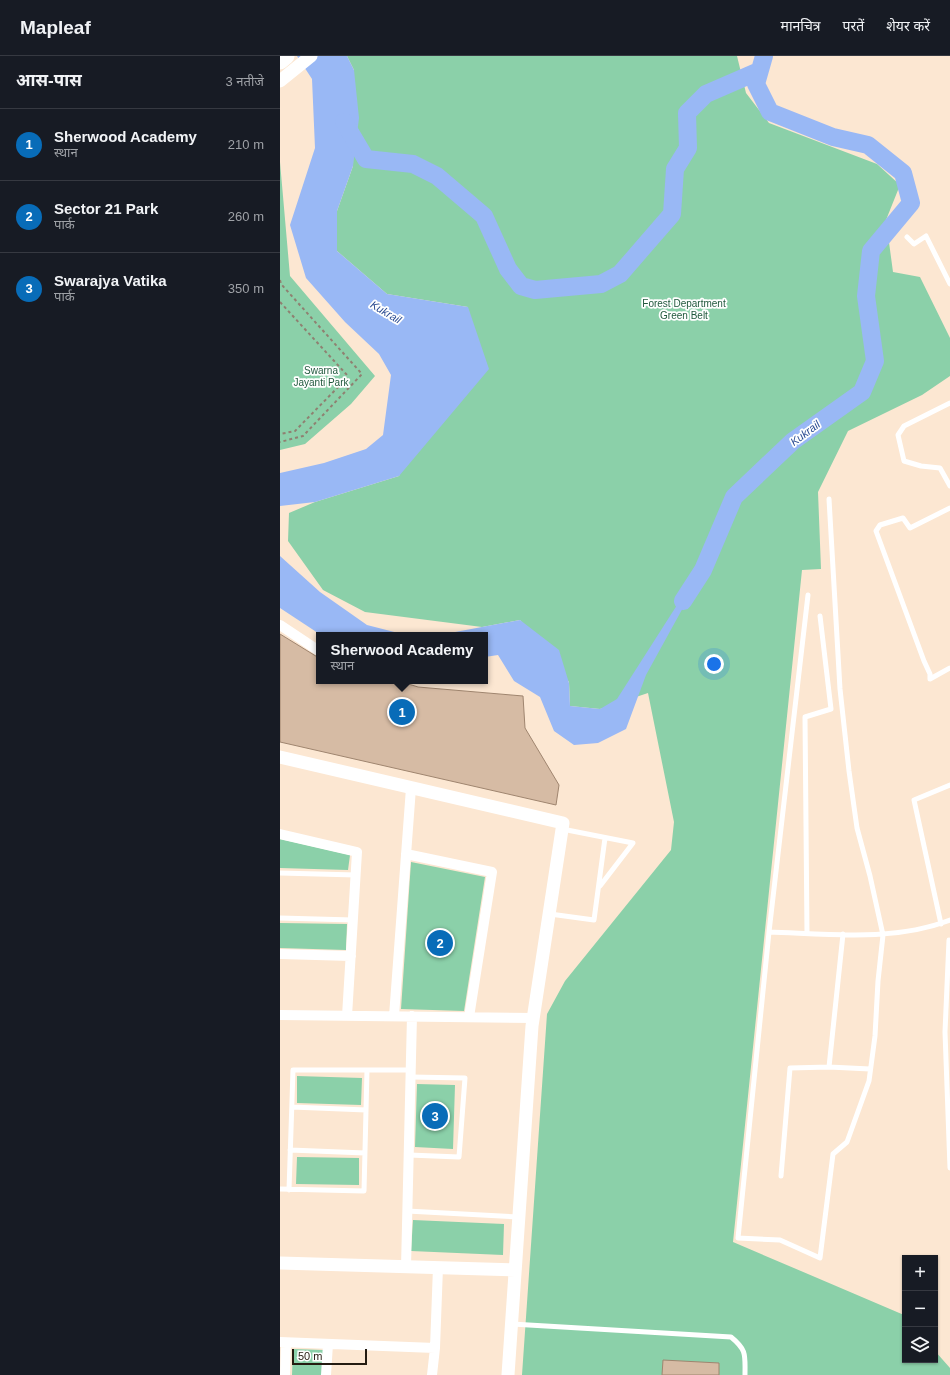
<!DOCTYPE html>
<html lang="hi">
<meta charset="utf-8">
<style>
body{margin:0;font-family:Helvetica,"Noto Sans Devanagari",sans-serif;background:#242831;color:#f1f3f6}
.controls{position:absolute;right:12px;bottom:12px;display:grid;overflow:hidden;border-radius:0px;box-shadow:0 1px 3px #0004}
.controls button{width:36px;height:36px;display:grid;place-items:center;padding:0;border:0;border-bottom:1px solid #363941;background:#171b24;color:#f1f3f6;font:20px sans-serif}
.scale{position:absolute;left:12px;bottom:10px;width:75px;box-sizing:border-box;padding-left:4px;border:2px solid #241b11;border-top:0;font-size:11px;line-height:14px;white-space:nowrap;color:#241b11;-webkit-text-stroke:3px #fff;paint-order:stroke}
.you{position:absolute;left:434px;top:608px;width:14px;height:14px;margin:-10px;border:3px solid #fff;border-radius:50%;background:#1a73e8;box-shadow:0 0 0 6px #1a73e833}
.badge{display:grid;place-items:center;width:26px;height:26px;border-radius:50%;background:#086cb8;color:#fff;font-size:13px;font-weight:700}
.pin{position:absolute;translate:-50% -50%;border:2px solid #fff;box-shadow:0 1px 4px #0006}
.popup{position:absolute;left:36px;top:576px;width:172px;height:52px;box-sizing:border-box;display:grid;place-content:center;border-radius:0px;background:#171b24;filter:drop-shadow(0 1px 3px #0005);font-size:13px;white-space:nowrap;color:#9ea1a6}
.popup b{font-size:15px;color:#f1f3f6}
.popup::after{content:'';position:absolute;left:50%;top:100%;margin-left:-8px;border:8px solid transparent;border-top-color:#171b24}
.list{margin:0;padding:0;list-style:none}
h2{display:flex;justify-content:space-between;align-items:center;height:52px;margin:0;padding:0 16px;font-size:17px}
h2 small{font-size:13px;font-weight:400;color:#9ea1a6}
.list li{display:grid;grid-template-columns:26px 1fr auto;gap:12px;align-items:center;box-sizing:border-box;height:72px;padding:0 16px;border-top:1px solid #363941}
.list b{display:block;font-size:15px;white-space:nowrap}
.list p{margin:0;font-size:13px;white-space:nowrap;color:#9ea1a6}
.list em{font-size:13px;font-style:normal;color:#9ea1a6}
.icon{flex:none;width:22px;height:22px;fill:none;stroke:currentColor;stroke-width:2;stroke-linecap:round;stroke-linejoin:round}
.map{position:relative;flex:none;width:670px;height:1319px;overflow:hidden}
header{display:flex;align-items:center;gap:24px;box-sizing:border-box;height:56px;padding:0 20px;background:#171b24;border-bottom:1px solid #363941}
header strong{font-size:19px}
nav{display:flex;gap:22px;margin-inline-start:auto;font-size:14px}
main{display:flex}
aside{flex:1;background:#171b24}
.map>svg:first-child{display:block}
.green{fill:#8bd0a9}
.water{fill:#99b8f5}
.lines{fill:none;stroke-linecap:round;stroke-linejoin:round}
.river{stroke:#99b8f5;stroke-width:18}
.building{fill:#d6bba4;stroke:#9f856f}
.path{stroke:#8f8071;stroke-width:2;stroke-dasharray:3 3;stroke-linecap:butt}
.service{stroke:#fff;stroke-width:5}
.minor{stroke:#fff;stroke-width:10}
.tertiary{stroke:#fff;stroke-width:13}
.trunk{stroke:#fff;stroke-width:17}
.labels{text-anchor:middle;stroke-width:3.5;stroke-linejoin:round;paint-order:stroke}
.park-label{font-size:10px;fill:#21583d;stroke:#fff}
.water-label{font-size:11px;font-style:italic;fill:#2b4b92;stroke:#fff}
</style>
<header>
<strong>Mapleaf</strong>
<nav><a>मानचित्र</a><a>परतें</a><a>शेयर करें</a></nav>
</header>
<main>
<aside>
<h2>आस-पास<small>3 नतीजे</small></h2>
<ul class="list">
<li><span class="badge">1</span><div><b>Sherwood Academy</b><p>स्थान</p></div><em>210 m</em></li>
<li><span class="badge">2</span><div><b>Sector 21 Park</b><p>पार्क</p></div><em>260 m</em></li>
<li><span class="badge">3</span><div><b>Swarajya Vatika</b><p>पार्क</p></div><em>350 m</em></li>
</ul>
</aside>
<div class="map">
<svg width="670" height="1319" viewBox="0 0 670 1319">
<rect width="100%" height="100%" fill="#fce7d2"/>
<!-- green -->
<path class="green" d="M67,0h390l9,37 23,30 108,41 23,21 -14,35 7,52 27,5 30,61v38l-28,19 -74,36 -30,61 3,77 -19,1 -69,672 171,73 1,45h30v-9l15,17v7h-428l25,-361 18,-33 106,-131 3,-28 -26,-129 -48,16 -30,-3 -1,-24 -49,-62 -38,7 -117,-15 -42,-22 -35,-49 1,-28 26,-11 84,-26 69,-169 -81,-13 -50,-43v-40l16,-45 1,-96z
M0,106l10,114 85,100 -24,28 -46,40 -25,6z
M0,783l70,16 -2,15 -68,-2z
M131,806l74,15 -21,134 -63,-2z
M0,867l67,1 -1,26 -66,-2z
M17,1020l65,2 -1,27 -64,-2z
M137,1028l38,1 -2,64 -38,-2z
M17,1101l62,1v27l-63,-1z
M133,1164l91,4 -1,31 -92,-4z
M13,1293l30,1 -1,25h-30z"/>
<!-- water -->
<path class="water" d="M17,0h50l7,14 5,48 -6,48 -16,45v40l50,43 81,13 21,62 -90,107 -84,26 -35,4v-33l44,-10 42,-14 17,-14 8,-60 -12,-21 -34,-32 -39,-44 -16,-53 25,-77 -3,-69z
M0,500l40,36 47,33 39,10h-85l-41,-27z
M416,525l-6,14 -44,80 -20,54 -28,14 -24,2 -20,-14 -14,-34 -26,-16 -16,-26 -13,2v-22h-46l81,-15 39,30 10,33 1,23 30,3 17,-10 69,-108z"/>
<g class="lines">
<!-- river -->
<path class="river" d="M64,66l22,37 47,5 24,12 47,40 24,53 13,17 14,4 66,-6 19,-10 52,-60 3,-45 13,-21 -1,-35 19,-19 53,-23
M403,545l20,-31 31,-73 59,-56 69,-49 13,-31 -9,-65 5,-45 40,-48 -8,-30 -35,-28 -35,-8 -63,-25 -14,-28 8,-28"/>
</g>
<!-- building -->
<path class="building" d="M0,578l39,24v23h80l19,6 105,9 2,32 34,57 -3,20 -276,-63z
M383,1304l56,3v12h-57z"/>
<g class="lines">
<!-- path -->
<path class="path" d="M0,224l1,4 81,90 -59,62 -23,6
M0,246l67,73v3l-52,53 -15,3"/>
<!-- service -->
<path class="service" d="M627,181l7,7 12,-8 24,48
M670,347l-46,23 -6,9 6,26 17,5 19,2 10,18
M670,452l-40,20 -7,-10 -23,7 -4,6 48,130 6,13v5l20,-11
M528,539l-39,337 -31,306 42,2 40,18 13,-104 14,-12 22,-61 6,-45 3,-55 5,-46 -13,-59 -13,-48 -8,-57 -9,-82 -11,-190
M282,773l71,14 -33,43
M0,817l76,2
M270,858l44,6 11,-82
M0,862l73,2
M661,868l-27,-124 36,-15
M489,876c60,2 124,10 181,-12
M527,877l-2,-216 26,-8 -11,-93
M563,878l-14,133 41,2
M669,884l-4,92 5,136
M12,1051l74,3
M10,1094l75,3
M129,1099l50,2 6,-79 -54,-1
M501,1120l9,-108 39,-1
M0,1133l84,2 3,-121
M9,1134l4,-120h118
M127,1155l111,6
M232,1268l219,13c16,13 14,18 14,38"/>
<!-- minor -->
<path class="minor" d="M0,569l39,26
M0,778l77,18 -10,164
M126,798l86,18 -23,145
M0,898l71,2
M0,959l254,3
M114,960l17,-228
M126,1211l6,-251
M0,1286l155,6
M5,1319l1,-32
M46,1319l2,-31
M152,1319l3,-27 3,-81"/>
<!-- tertiary -->
<path class="tertiary" d="M0,25l31,-25
M0,701l283,66 -31,203 -24,349
M0,1207l235,7"/>
<!-- trunk -->
<path class="trunk" d="M0,5l6,-5"/>
</g>
<g class="labels">
<!-- park labels -->
<g class="park-label">
<text x="404" y="251">Forest Department<tspan x="404" dy="12">Green Belt</tspan></text>
<text x="41" y="318">Swarna<tspan x="41" dy="12">Jayanti Park</tspan></text>
</g>
<!-- water labels -->
<g class="water-label">
<text transform="translate(106 256) rotate(31)" y="4">Kukrail</text>
<text transform="translate(525 377) rotate(-37)" y="4">Kukrail</text>
</g>
</g>
</svg>
<div class="controls">
<button>+</button>
<button>−</button>
<button><svg class="icon" aria-label="layers" viewBox="0 0 24 24"><path d="M12 4l9 5-9 5-9-5zM3 14l9 5 9-5"/></svg></button>
</div>
<div class="scale">50 m</div>
<div class="you"></div>
<div class="pin badge" style="left:122px;top:656px">1</div>
<div class="popup"><b>Sherwood Academy</b>स्थान</div>
<div class="pin badge" style="left:160px;top:887px">2</div>
<div class="pin badge" style="left:155px;top:1060px">3</div>
</div>
</main>
